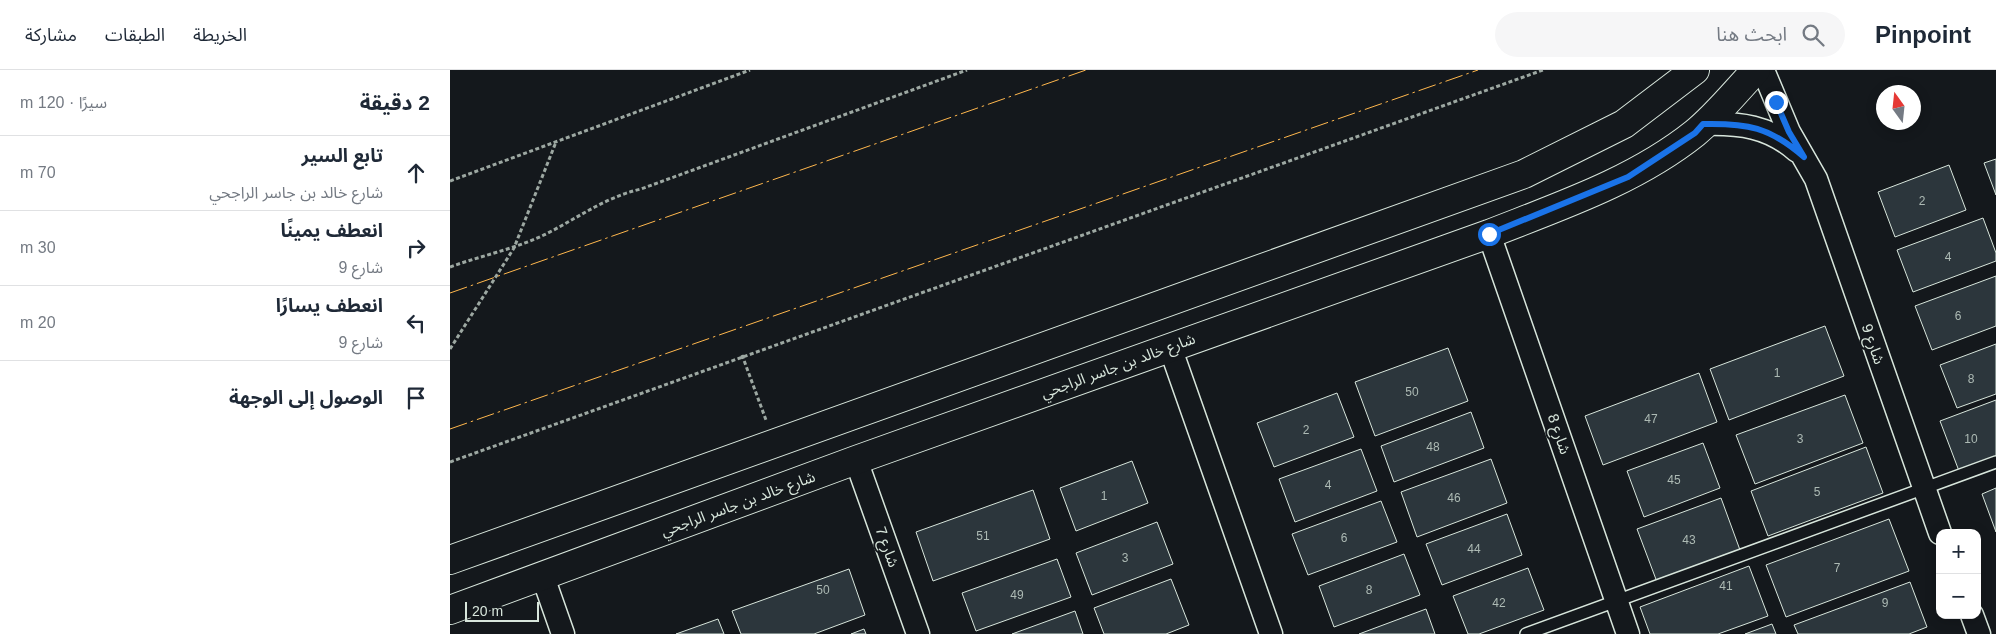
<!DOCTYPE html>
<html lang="ar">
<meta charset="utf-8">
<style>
body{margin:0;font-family:Helvetica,"Noto Sans Arabic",sans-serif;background:#f6f6f7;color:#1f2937;direction:rtl}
.controls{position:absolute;right:15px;bottom:15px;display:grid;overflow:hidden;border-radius:10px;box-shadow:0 2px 12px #0003}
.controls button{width:45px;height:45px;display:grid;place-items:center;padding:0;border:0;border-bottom:1px solid #e0e1e3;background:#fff;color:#1f2937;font:25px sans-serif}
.compass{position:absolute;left:1426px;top:15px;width:45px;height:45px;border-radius:50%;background:#fff;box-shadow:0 2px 12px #0003;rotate:345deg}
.scale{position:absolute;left:15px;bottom:12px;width:74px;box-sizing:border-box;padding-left:5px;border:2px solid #d8e6dc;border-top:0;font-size:14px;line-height:18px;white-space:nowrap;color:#d8e6dc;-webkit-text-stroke:4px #14181c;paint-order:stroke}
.stop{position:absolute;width:15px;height:15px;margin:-11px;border:4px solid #1a73e8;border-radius:50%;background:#fff}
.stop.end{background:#1a73e8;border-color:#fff;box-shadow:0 1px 5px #0008}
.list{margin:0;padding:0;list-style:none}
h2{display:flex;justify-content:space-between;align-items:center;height:65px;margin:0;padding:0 20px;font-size:21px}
h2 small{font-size:16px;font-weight:400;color:#747a83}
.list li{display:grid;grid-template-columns:32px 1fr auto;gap:15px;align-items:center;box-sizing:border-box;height:75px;padding:0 20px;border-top:1px solid #e0e1e3}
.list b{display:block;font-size:19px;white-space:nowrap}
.list p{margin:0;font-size:16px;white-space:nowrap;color:#747a83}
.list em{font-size:16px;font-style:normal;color:#747a83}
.icon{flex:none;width:28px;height:28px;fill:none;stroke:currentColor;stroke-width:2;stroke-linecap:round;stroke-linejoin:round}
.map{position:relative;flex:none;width:1546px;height:564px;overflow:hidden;direction:ltr}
header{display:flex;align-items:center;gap:30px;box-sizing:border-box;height:70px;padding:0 25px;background:#fff;border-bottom:1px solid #e0e1e3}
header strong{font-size:24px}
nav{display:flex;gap:28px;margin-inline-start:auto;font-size:18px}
.search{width:350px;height:45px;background:#f6f6f7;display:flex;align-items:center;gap:12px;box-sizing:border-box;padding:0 18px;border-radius:28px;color:#747a83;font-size:19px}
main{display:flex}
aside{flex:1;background:#fff}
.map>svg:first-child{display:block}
.building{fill:#2c363c;stroke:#d8e6dc}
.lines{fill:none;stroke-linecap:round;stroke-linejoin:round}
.lane-casing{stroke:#d8e6dc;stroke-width:14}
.street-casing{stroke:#d8e6dc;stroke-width:25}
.secondary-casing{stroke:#d8e6dc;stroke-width:30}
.path{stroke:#9da8a2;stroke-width:3;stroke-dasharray:4 2.5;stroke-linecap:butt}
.lane{stroke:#14181c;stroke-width:11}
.street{stroke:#14181c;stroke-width:22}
.secondary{stroke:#14181c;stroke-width:28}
.power{stroke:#ffb74d;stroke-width:1;stroke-dasharray:18 4 2.5 4;stroke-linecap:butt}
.route{stroke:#1a73e8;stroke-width:6}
.labels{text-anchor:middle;stroke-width:4;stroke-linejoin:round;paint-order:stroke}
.number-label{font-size:12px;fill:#adbab4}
.street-label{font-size:15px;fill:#d8e6dc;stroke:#14181c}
</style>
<header>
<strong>Pinpoint</strong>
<div class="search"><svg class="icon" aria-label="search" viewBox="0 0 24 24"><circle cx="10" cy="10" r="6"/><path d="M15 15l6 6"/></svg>ابحث هنا</div>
<nav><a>الخريطة</a><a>الطبقات</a><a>مشاركة</a></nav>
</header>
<main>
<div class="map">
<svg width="1546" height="564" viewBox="0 0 1546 564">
<rect width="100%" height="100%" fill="#14181c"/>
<!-- building -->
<path class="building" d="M1546,89v36l-12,-32z
M1499,95l17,45 -71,27 -17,-45z
M1533,148l13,35v8l-83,31 -16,-42z
M1546,206v50l-64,24 -17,-44z
M1375,256l19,50 -115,44 -19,-51z
M1546,274v50l-39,14 -17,-43z
M998,278l20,53 -93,35 -20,-54z
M1249,303l18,49 -114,43 -18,-49z
M887,323l17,44 -80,30 -17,-44z
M1395,325l18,48 -108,41 -19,-49z
M1546,330v57l-37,14 -19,-50z
M1021,342l13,36 -90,34 -13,-36z
M1253,373l17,45 -76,29 -17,-46z
M1416,377l17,46 -115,43 -17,-45z
M911,379l16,42 -82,31 -16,-43z
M1041,389l16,44 -90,34 -16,-45z
M682,391l16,42 -72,28 -16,-43z
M1546,418v44l-14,-38z
M583,420l17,49 -117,42 -17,-49z
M1271,428l19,52 -83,32 -20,-53z
M931,431l16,41 -89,33 -16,-41z
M1057,444l15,41 -80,30 -16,-41z
M1439,449l20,52 -123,46 -20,-52z
M707,452l16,42 -81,31 -16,-42z
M954,484l16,41 -86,32 -15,-41z
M607,489l14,38 -95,34 -14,-38z
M1299,496l19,50 -50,18h-68l-10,-27z
M1078,498l16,42 -65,24h-11l-15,-38z
M399,499l16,46 -51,19h-73l-9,-23z
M721,509l18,46 -23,9h-62l-10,-26z
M1460,512l17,45 -18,7h-111l-4,-9z
M976,539l9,25h-76z
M625,541l8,23h-71z
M268,549l6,15h-48z
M1322,554l4,10h-31z
M414,559l2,5h-15z"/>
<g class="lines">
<!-- lane casing -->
<g class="lane-casing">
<path id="lane" d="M1076,564l470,-172"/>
</g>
<!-- street casing -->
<g class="street-casing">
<path id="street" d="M1313,0l26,62 27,47 124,354
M1253,54c37,-1 66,2 94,27
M1039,164l139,400
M720,277l101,287
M406,390l62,174
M93,507l20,57
M1522,545l7,19"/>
</g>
<!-- secondary casing -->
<g class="secondary-casing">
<path id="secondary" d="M0,490l1074,-386 100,-50 71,-54
M0,540l406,-150 633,-226c71,-28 146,-53 206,-101 22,-18 41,-42 61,-63"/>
</g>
<!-- path -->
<path class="path" d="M0,111l300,-111
M0,197c33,-12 66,-18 98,-34 31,-16 58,-36 93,-44l326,-119
M0,279l64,-101 42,-106
M292,285l24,65
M0,392l1093,-392"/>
<!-- lane -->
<use href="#lane" class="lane"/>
<!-- street -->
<use href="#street" class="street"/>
<!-- secondary -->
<use href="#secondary" class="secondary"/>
<!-- power -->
<path class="power" d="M0,223l636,-223
M0,359l1028,-359"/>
</g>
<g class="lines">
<!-- route -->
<path class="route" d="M1039,164l139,-57 67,-44 8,-9c44,-1 67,3 101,33l-15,-25 -13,-30"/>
</g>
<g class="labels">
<!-- number labels -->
<g class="number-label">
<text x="1472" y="135">2</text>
<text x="1498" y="191">4</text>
<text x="1508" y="250">6</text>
<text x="1327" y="307">1</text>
<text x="1521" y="313">8</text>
<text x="962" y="326">50</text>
<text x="1201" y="353">47</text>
<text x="856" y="364">2</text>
<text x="1350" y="373">3</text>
<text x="1521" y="373">10</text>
<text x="983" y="381">48</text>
<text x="1224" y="414">45</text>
<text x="878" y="419">4</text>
<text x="1367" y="426">5</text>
<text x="654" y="430">1</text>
<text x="1004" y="432">46</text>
<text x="533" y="470">51</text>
<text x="894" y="472">6</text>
<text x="1239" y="474">43</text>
<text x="1024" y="483">44</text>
<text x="675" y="492">3</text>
<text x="1387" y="502">7</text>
<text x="1276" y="520">41</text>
<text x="373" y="524">50</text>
<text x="919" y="524">8</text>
<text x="567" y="529">49</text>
<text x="1049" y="537">42</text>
<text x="1435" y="537">9</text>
</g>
<!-- street labels -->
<g class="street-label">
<text transform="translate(1423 274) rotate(71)" y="5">شارع 9</text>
<text transform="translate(668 296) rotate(-20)" y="5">شارع خالد بن جاسر الراجحي</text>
<text transform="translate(1109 364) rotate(71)" y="5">شارع 8</text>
<text transform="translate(288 434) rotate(-20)" y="5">شارع خالد بن جاسر الراجحي</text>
<text transform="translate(437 477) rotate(70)" y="5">شارع 7</text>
</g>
</g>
</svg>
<div class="controls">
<button>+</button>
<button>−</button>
</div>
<svg class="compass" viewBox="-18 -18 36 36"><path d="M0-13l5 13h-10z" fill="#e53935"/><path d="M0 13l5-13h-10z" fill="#747a83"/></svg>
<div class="scale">20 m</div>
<div class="stop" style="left:1039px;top:164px"></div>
<div class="stop end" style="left:1326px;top:32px"></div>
</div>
<aside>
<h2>2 دقيقة<small>سيرًا · 120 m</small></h2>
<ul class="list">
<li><svg class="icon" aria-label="ahead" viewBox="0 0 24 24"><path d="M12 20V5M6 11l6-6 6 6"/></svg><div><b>تابع السير</b><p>شارع خالد بن جاسر الراجحي</p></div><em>70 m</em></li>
<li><svg class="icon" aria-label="right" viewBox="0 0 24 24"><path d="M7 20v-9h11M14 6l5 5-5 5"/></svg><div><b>انعطف يمينًا</b><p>شارع 9</p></div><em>30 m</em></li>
<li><svg class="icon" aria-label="left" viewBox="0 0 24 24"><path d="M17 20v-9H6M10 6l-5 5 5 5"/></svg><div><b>انعطف يسارًا</b><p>شارع 9</p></div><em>20 m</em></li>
<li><svg class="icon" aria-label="arrive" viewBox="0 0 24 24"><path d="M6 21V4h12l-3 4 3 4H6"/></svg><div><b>الوصول إلى الوجهة</b></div></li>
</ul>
</aside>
</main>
